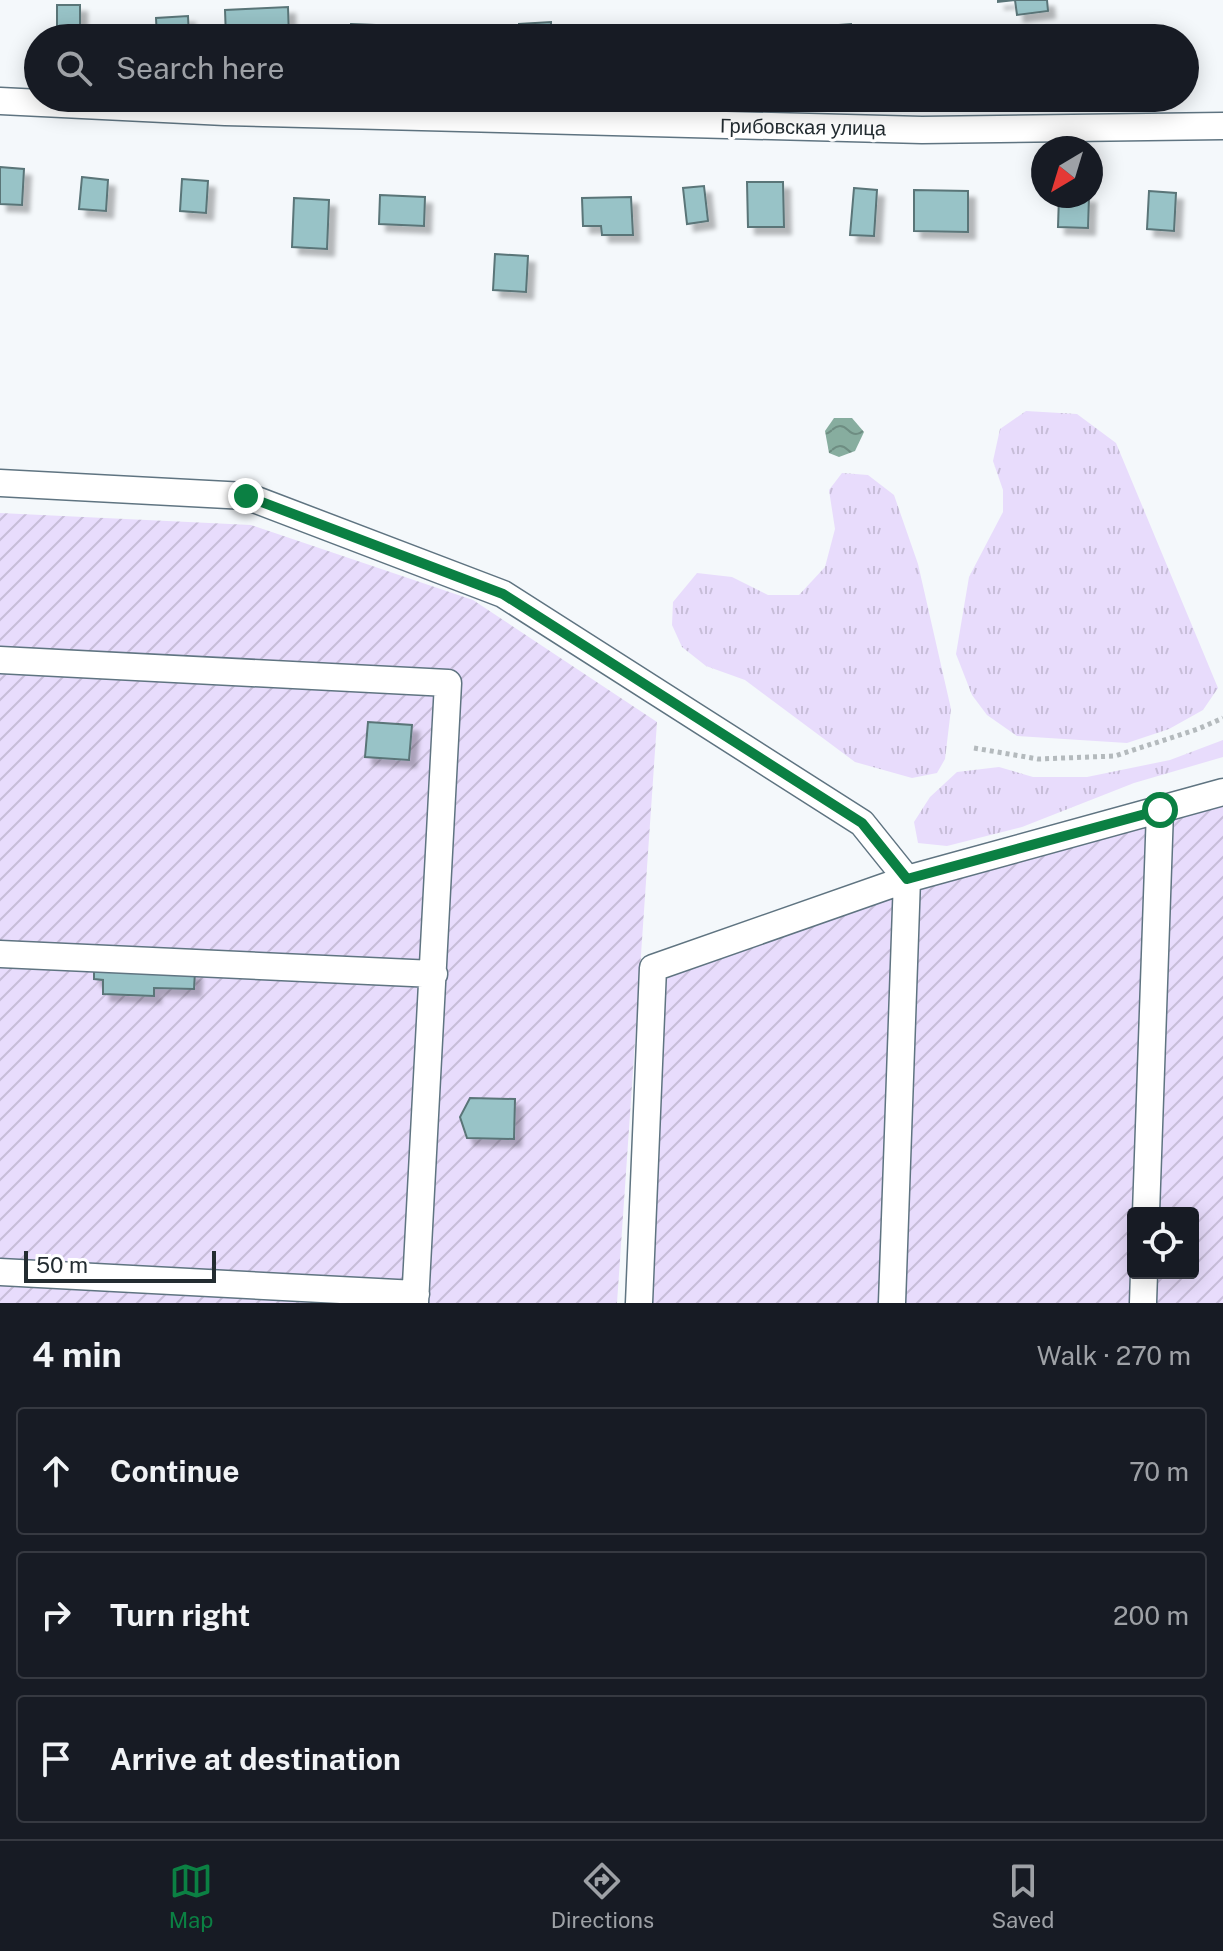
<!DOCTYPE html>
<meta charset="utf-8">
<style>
body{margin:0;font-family:"Public Sans",sans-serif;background:#242831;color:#f1f3f6}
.controls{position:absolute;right:24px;bottom:24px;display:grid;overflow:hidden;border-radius:8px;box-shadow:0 4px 20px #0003}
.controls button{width:72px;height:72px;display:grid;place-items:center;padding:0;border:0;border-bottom:2px solid #363941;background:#171b24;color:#f1f3f6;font:40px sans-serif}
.compass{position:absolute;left:1031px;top:136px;width:72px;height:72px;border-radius:50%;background:#171b24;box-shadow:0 4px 20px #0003;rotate:218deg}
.scale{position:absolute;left:24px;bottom:20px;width:192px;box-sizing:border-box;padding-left:8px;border:4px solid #232c31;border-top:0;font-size:22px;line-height:28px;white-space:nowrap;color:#232c31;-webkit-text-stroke:6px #fff;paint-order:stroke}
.stop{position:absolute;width:24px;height:24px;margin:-18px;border:6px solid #0b8043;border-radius:50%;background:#fff}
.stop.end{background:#0b8043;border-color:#fff;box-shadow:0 2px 8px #0008}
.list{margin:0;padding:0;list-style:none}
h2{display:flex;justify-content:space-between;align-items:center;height:104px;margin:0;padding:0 32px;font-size:34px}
h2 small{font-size:26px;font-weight:400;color:#9ea1a6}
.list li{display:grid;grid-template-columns:52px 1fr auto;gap:24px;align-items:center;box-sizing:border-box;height:128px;margin:0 16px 16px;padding:0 16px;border:2px solid #363941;border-radius:8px}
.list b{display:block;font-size:30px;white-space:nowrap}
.list em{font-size:26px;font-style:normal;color:#9ea1a6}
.icon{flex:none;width:44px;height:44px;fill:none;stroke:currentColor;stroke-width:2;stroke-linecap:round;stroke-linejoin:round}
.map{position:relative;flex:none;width:1223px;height:1303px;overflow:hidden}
.search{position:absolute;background:#171b24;box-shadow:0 4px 20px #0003;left:24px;right:24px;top:24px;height:88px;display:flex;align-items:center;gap:20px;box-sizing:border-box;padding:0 28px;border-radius:44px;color:#9ea1a6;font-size:30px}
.sheet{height:536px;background:#171b24}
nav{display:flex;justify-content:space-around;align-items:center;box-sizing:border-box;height:112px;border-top:2px solid #363941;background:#171b24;font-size:22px;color:#9ea1a6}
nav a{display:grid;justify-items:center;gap:4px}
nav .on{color:#0b8043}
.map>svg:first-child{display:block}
.grass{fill:url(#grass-tufts)}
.garden{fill:url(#garden-furrows);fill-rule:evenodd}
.water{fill:url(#water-waves)}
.building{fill:#98c3c7;stroke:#5a7578;stroke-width:2;filter:url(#shadow)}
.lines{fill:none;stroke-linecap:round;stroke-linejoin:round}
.minor-casing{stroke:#5f7481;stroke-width:29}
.path{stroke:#b4babd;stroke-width:5;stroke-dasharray:4 4;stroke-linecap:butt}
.minor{stroke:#fff;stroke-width:26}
.route{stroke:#0b8043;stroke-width:10}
.labels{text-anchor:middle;stroke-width:6;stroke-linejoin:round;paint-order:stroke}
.street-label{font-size:20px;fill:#232c31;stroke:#fff}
</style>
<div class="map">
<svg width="1223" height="1303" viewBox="0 0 1223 1303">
<defs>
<pattern id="grass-tufts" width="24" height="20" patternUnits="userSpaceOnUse" patternTransform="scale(2)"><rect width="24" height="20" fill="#e8dcfc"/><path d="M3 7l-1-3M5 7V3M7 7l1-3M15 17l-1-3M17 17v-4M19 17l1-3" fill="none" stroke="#c7bdd8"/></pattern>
<pattern id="garden-furrows" width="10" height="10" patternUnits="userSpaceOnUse" patternTransform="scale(2)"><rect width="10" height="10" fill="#e8dcfc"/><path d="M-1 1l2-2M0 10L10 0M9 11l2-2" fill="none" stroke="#c7bdd8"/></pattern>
<pattern id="water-waves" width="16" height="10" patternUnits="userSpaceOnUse" patternTransform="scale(2)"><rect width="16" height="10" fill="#87ad9f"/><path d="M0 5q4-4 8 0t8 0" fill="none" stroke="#6e8d82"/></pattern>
<filter id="shadow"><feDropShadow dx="7" dy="7" stdDeviation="2" flood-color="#0004"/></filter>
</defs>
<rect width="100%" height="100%" fill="#f4f8fb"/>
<!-- grass -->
<path class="grass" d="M1026,411l51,3 39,29 102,245 -15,22 -34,19 -42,14 -110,-7 -30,-21 -15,-20 -16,-41 13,-77 34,-65v-22l-10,-29 7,-32z
M842,473l26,2 26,20 24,69 33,145 -6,50 -8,14 -25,5 -57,-16 -110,-82 -39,-14 -24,-19 -10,-22 1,-23 24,-29 35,4 36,18h31l26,-28 10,-38 -6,-39z
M1223,740v17l-89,26 -112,44 -75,19 -29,-3 -4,-21 16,-25 27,-25 42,-5 34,10h54l83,-17z"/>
<!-- garden -->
<path class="garden" d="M0,513l251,12 222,75 184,122 -40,581h-617z
M1223,792v511h-584l14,-335zM1133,1213h60v60h-60z"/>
<!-- water -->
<path class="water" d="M834,418h18l12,14 -9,19 -16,6 -10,-4 -4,-22z"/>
<!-- building -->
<path class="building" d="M998,0h49l1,11 -31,4 -2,-15 -17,2z
M57,5h23v33h-23z
M288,7l1,31h-63l-1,-28z
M188,16l1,22h-32l-1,-20z
M551,22v16h-32v-14z
M351,24l24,1v13h-25z
M851,24l1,14h-25l-1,-12z
M755,31v7h-36l-1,-5z
M951,31l1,7h-37v-3z
M0,167l24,2 -2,36 -22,-1z
M82,177l26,3 -2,31 -27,-2z
M182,179l26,2 -2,32 -26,-2z
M747,182h36l1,45h-36z
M704,186l4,35 -21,3 -4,-36z
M854,188l23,2 -3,46 -24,-1z
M914,190l54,1v41l-54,-1z
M1149,191l27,2 -2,38 -27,-2z
M380,195l45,2 -1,29 -45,-2z
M1059,196h30l-1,32 -30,-1z
M631,197l2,38h-31l-1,-9h-18l-1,-28z
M294,198l35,2 -2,49 -35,-2z
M495,254l33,2 -2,36 -33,-2z
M368,722l44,3 -3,35 -44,-3z
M94,968l101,4 -1,17 -40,-1v8l-51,-2v-14l-9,-1z
M470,1098l45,1 -1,40 -47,-1 -7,-21z"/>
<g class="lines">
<!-- minor casing -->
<g class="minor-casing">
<path id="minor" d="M0,101l225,11 697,18 301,-4
M0,483l246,13 257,98 359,229 45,56 -15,424
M0,660l448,23 -33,620
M0,954l434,20
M1146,1213l14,-403
M0,1272l416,22
M639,1303l14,-335 254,-89 316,-87
M1143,1303l1,-30"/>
</g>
<!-- path -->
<path class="path" d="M974,748l64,11 77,-3 83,-27 25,-11"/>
<!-- minor -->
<use href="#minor" class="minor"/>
</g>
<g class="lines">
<!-- route -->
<path class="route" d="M246,496l257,98 359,229 45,56 253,-69"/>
</g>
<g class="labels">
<!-- street labels -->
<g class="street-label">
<text transform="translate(803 127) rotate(1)" y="7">Грибовская улица</text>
</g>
</g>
</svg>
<div class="controls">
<button><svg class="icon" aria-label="locate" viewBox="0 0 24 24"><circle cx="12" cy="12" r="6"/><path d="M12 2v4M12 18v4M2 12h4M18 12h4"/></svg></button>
</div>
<svg class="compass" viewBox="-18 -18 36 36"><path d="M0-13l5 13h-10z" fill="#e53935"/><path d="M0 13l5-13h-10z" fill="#9ea1a6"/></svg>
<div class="scale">50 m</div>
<div class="stop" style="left:1160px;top:810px"></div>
<div class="stop end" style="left:246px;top:496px"></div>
<div class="search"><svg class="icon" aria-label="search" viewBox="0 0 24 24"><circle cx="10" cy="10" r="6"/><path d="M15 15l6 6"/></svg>Search here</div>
</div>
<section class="sheet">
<h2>4 min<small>Walk · 270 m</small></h2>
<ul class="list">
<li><svg class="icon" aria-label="ahead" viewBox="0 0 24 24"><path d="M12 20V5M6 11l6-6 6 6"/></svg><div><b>Continue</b></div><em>70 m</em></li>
<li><svg class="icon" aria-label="right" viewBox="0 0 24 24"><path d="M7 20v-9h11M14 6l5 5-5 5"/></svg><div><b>Turn right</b></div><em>200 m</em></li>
<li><svg class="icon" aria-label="arrive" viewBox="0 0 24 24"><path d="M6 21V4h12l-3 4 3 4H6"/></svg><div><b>Arrive at destination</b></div></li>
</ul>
</section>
<nav>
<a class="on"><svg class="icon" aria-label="map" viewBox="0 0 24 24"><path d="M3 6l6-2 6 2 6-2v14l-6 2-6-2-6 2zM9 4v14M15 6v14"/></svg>Map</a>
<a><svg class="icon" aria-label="directions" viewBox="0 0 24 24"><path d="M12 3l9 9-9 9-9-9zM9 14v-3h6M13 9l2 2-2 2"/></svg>Directions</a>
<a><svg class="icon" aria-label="saved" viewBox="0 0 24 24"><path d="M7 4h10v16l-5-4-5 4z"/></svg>Saved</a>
</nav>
